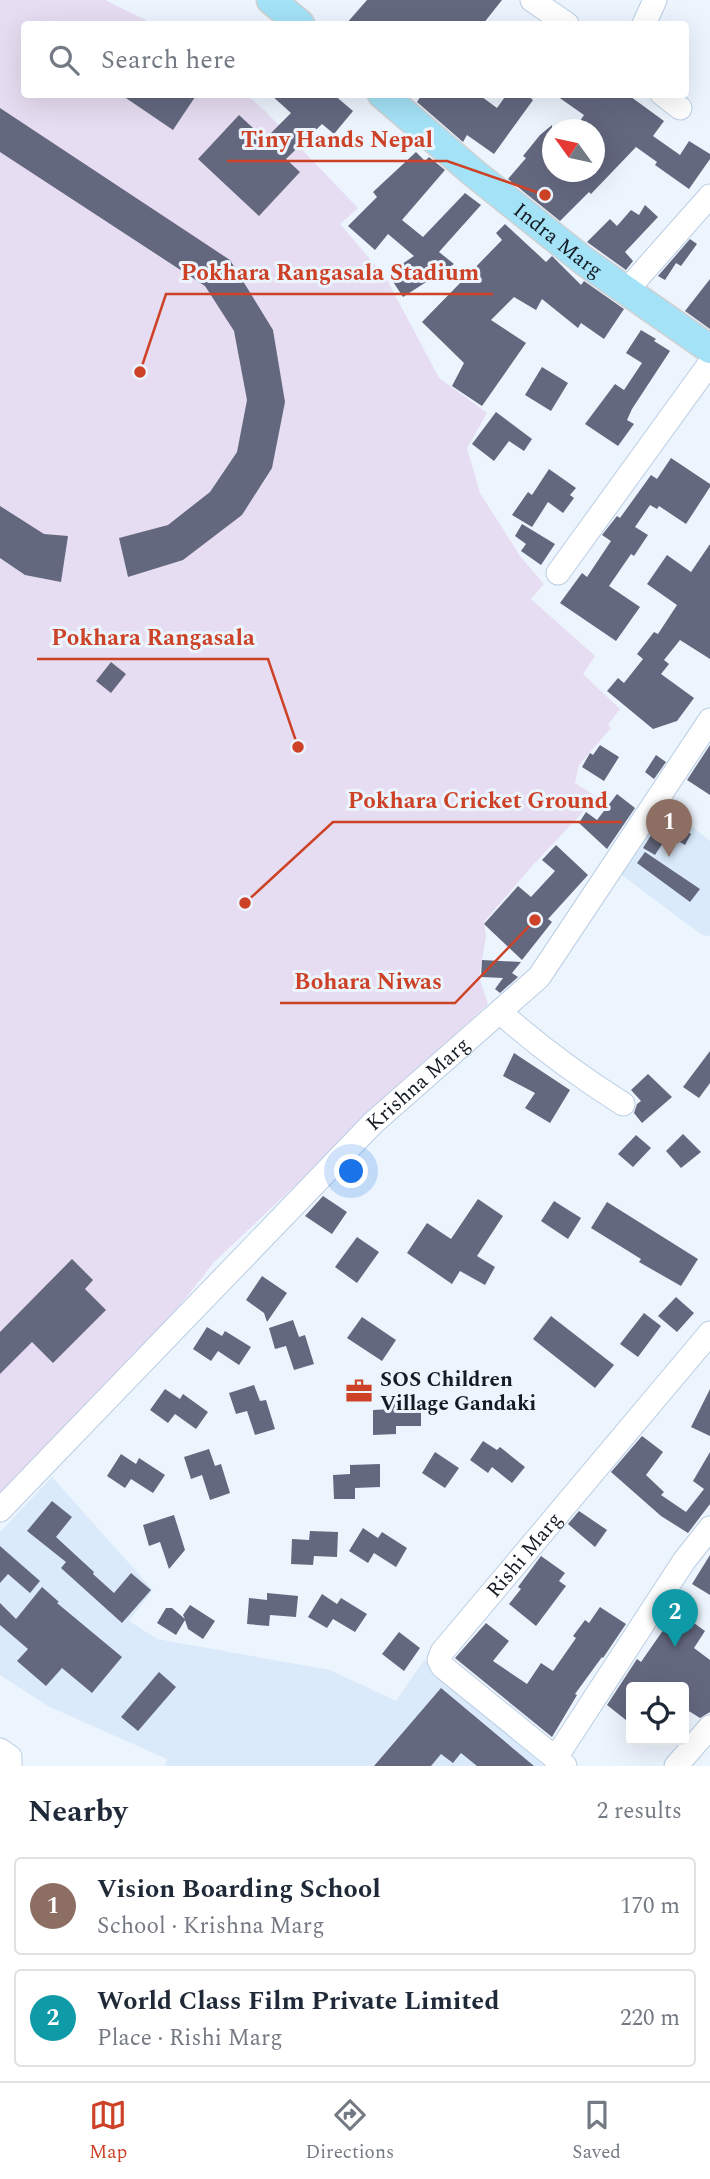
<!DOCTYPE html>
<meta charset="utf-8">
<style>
body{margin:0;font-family:Spectral,serif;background:#f6f6f7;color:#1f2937}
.controls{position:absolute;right:21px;bottom:21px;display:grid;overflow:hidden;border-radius:7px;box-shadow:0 7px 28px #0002}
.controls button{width:63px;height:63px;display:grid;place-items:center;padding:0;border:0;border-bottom:2px solid #e0e1e3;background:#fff;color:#1f2937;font:35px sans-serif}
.compass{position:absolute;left:542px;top:119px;width:63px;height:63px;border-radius:50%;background:#fff;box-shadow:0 7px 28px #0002;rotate:303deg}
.you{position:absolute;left:352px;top:1172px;width:24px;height:24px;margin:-18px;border:5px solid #fff;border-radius:50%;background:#1a73e8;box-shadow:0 0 0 10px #1a73e833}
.badge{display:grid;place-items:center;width:46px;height:46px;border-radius:50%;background:#cd4227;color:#fff;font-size:23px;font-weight:700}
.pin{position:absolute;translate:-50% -58px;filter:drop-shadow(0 2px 4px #0008)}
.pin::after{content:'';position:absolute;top:37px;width:24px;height:21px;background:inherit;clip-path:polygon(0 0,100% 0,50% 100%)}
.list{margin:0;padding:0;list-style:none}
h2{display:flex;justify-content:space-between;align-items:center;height:91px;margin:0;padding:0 28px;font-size:30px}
h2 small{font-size:23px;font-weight:400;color:#747a83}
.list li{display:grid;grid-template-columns:46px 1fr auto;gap:21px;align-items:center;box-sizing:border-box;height:98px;margin:0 14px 14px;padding:0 14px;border:2px solid #e0e1e3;border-radius:7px}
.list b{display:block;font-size:26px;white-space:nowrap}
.list p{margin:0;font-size:23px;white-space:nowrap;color:#747a83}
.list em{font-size:23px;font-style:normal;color:#747a83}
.icon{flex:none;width:38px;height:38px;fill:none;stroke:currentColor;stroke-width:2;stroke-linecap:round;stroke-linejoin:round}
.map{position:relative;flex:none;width:710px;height:1766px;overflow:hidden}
.search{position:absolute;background:#fff;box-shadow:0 7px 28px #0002;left:21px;right:21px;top:21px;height:77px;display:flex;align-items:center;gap:18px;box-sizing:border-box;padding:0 24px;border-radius:7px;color:#747a83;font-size:26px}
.sheet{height:315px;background:#fff}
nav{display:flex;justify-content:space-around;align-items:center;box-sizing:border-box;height:98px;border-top:2px solid #e0e1e3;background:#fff;font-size:19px;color:#747a83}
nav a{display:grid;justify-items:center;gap:4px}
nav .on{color:#cd4227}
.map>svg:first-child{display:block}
.built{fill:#daeafb}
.green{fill:#e7ddf2}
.building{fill:#64687f}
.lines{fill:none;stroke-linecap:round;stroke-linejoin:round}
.minor-casing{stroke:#bacee4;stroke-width:25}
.major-casing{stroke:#d0d1d3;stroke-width:31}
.minor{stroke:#fff;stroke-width:23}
.major{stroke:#a3e2f7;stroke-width:28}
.labels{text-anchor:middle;stroke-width:6;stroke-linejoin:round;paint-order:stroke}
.street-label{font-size:21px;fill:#141b23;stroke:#ecf4fd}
.poi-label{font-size:21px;font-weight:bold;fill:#141b23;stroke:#ecf4fd;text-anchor:start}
.leader{fill:none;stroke:#cd4227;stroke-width:2.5}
.callout-dot{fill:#cd4227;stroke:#ecf4fd;stroke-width:2.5}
.callout-label{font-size:23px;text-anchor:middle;font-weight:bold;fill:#cd4227;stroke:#ecf4fd;stroke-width:6;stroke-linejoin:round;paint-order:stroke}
</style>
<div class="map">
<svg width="710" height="1766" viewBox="0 0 710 1766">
<rect width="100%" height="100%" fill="#ecf4fd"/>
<!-- built -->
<path class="built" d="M662,802l48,39v95l-8,-1 -83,-62z
M52,1477l101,113 -24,31 28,18 173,31 66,31 28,-41 120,106h-379l2,-7 -119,-53 -48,-31v-143z"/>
<!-- green -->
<path class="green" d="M0,0h105l49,24h-130v70l223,1 18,16 93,97 -18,16 46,54 53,100 48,35 -20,35 13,45 40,63 24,28 -13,15 64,57 -12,18 37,35 -12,16 3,3 -32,37 -4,18 22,14 -64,68 -49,57 2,15 -7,40 9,27 -274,258 -40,51 -174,185z"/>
<!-- building -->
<path class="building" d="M367,0h135l-19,24h-137z
M120,94h77l-24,36z
M270,94h63l20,17 -19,23 -12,-10 -36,35 14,13 -41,44 -61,-57 41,-44 26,24 26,-26z
M422,94h56l19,14 10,-14h19l7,6 -39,54 -27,-19 -4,7 -46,-40z
M554,94h73l37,27 -11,15 27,19 9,-14 21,13v5l-21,30 -34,-24 2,-3 -21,-15 -45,47 -2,-2 -29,29 -52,-42 18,-21 -3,-2 17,-21 12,-10v47h42v-42h-20l10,-15z
M0,108l230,152 43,70 12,72 -13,66 -30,47 -59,45 -55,17 -9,-39 49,-13 42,-33 27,-40 10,-52 -13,-69 -29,-45 -205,-134z
M416,152l9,9 4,-4 16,13 -43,50 21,17 42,-44 16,12 -42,47 15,12 -51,33 -13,-20v-5l24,-16 -26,-22 -13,16 -27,-24 29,-29 -4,-5z
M645,205l13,12 -33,35 8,9 -7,9 -39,-28 23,-23 7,7 14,-16 8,5z
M505,224l41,38 6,-6 29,29 3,-4 40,28 -20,30 -23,-16 -3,5 -36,-29 -6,11 -22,-13 -23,23 35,23 -44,63 -30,-20 12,-23 -42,-41 80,-82 -6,-7z
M690,239l7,5 -16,22 -5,-3 -11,17 -7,-4z
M710,279v50l-25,-18z
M641,330l15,9 -2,2 16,10 -38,58 -5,11 7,4 -16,22 -33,-22 30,-40 9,6 18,-27 -16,-10z
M542,367l26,16 -17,28 -26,-16z
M496,412l36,27 -8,12 -15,-10 -15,20 -22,-17z
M671,458l39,26v3l-24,37 -27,-18 -2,3 -7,-4 -15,22 13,8 -14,21 -3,-2 -22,32 31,21 -24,34 -56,-38 22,-30 5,4 24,-36 -9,-6 15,-19 3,2 31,-43 6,4z
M549,469l27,19 -6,7 4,3 -11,15 -15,-11 -16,25 -20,-12 16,-23 4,3z
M0,506l44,28 24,2 -7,46 -36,-7 -25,-17z
M522,524l33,20 -14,21 -20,-14 5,-7 -11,-8z
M710,544v115l-30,-19 -16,20 5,4 -8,10 33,24 -17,23 -24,8 -46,-38 11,-13 6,5 19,-24 -6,-5 17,-22 4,2 19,-29 -30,-21 20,-29 24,17z
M111,662l15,12 -15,19 -15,-12z
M600,745l19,12 -15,24 -22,-14 8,-14 3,2z
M710,745v50l-23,-15z
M656,755l10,7 -12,17 -9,-7z
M617,794l18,14 -28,41 -28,-26 7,-11 11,8z
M663,816l28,18 -6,11 -17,-10 -13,20 -12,-7z
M556,845l32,30 -40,44 4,3 -30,38 -38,-36 34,-38 13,11 24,-26 -13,-11z
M645,852l55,37 -10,13 -53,-39z
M482,960l39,2 -9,11 6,4 -18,16 -5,-4 8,-11 -22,-1z
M710,1051v32l-11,15 -16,-11z
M514,1053l56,37 -20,33 -25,-15 10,-15 -32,-17z
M648,1074l24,23 -30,26 -8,-10 3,-9 4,-3 -10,-11z
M683,1134l18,18 -20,16 -15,-17z
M636,1135l15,13 -18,19 -15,-13z
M323,1196l24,16 -15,22 -27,-18z
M478,1199l25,17 -26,40 18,11 -10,18 -25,-14 -8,13 -45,-31 20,-30 24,16z
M554,1201l27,17 -13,21 -27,-18z
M607,1202l91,57 -17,27 -42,-24 2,-3 -50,-31z
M357,1237l22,15 -22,31 -22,-16z
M72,1259l21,21 -8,9 21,21 -53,53 -21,-21 -32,32v-42z
M262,1276l25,17 -20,29 -3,-9 -18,-13z
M676,1297l18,16 -17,19 -19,-16z
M644,1313l17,13 -23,31 -18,-13z
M551,1316l63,49 -19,23 -62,-49z
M362,1317l34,23 -14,21 -35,-23z
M293,1320l6,17 6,-2 9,29 -20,6 -8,-24 -11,3 -6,-21z
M207,1327l15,9 3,-5 26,16 -12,18 -21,-14 -7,10 -18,-12z
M254,1385l6,16 6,-1 9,29 -20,6 -8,-24 -11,3 -7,-21z
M165,1389l15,10 3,-5 25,18 -12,17 -21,-15 -7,9 -18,-13z
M710,1389v47l-19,-9z
M391,1401h30v25h-25v8l-23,1v-25l18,-1z
M642,1436l21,16 -17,23 18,17 -3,3 25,17 18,-23 -11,-8 17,-29v52l-22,29 -27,-17 -50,-44z
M483,1441l14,9 3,-3 25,20 -13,16 -20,-16 -4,6 -18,-13z
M209,1449l6,17 6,-2 9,29 -20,7 -8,-25 -11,4 -7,-22z
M435,1452l24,16 -14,20 -23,-15z
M121,1454l15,10 3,-6 26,17 -12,18 -22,-14 -6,9 -18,-12z
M380,1464v23l-25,1v11h-21l-1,-24 17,-1v-9z
M52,1501l20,16 -16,20 38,35 -1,2 21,19 17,-20 20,17 -29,33 -61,-55 5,-6 -39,-31z
M579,1511l28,19 -12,17 -27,-23z
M174,1515l11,35 -16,19 -9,-27 -11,4 -6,-21z
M363,1528l15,10 4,-6 25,16 -11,19 -22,-14 -6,10 -19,-12z
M310,1531l28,1 -1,25 -23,-1 -1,9 -22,-1 1,-25 17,1z
M0,1546l40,35 -10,12 -22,-19 -8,9z
M710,1555v40l-18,-11z
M541,1556l24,17 -6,8 7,5 -30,40 -27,-22 12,-15 -3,-2z
M42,1587l17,15 -2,1 65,54 -30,36 -30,-25 -16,18 -29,-25 11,-12 -28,-24v-22l16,16z
M267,1593l31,3 -2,21 -26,-2 -1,11 -22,-2 2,-26 18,2z
M322,1594l15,10 4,-6 26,16 -12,18 -22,-13 -6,9 -19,-11z
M190,1605l25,16 -12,18 -15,-10 -3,-9 -9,15 -19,-12 9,-15h6l13,11 -2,-4z
M600,1607l26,17 -23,34 -1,-1 -27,37 2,1 -25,42 -97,-79 31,-35 23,18 -16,20 34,23 14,-21 12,8 23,-33 -3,-2 12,-16 4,3z
M673,1608l32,23 -11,17 16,12v52l-10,6 -16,-10v-21h-53v37l-24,-19 30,-46 4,3 25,-36 -4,-3z
M399,1632l21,16 -16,23 -22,-17z
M159,1672l17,15 -38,44 -17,-14z
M441,1688l93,78h-57l-16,-13 -8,10 -12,-9 -10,12h-57z"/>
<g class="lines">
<!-- minor casing -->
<g class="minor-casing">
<g id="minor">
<path d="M532,0l35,24"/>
<path d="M644,24l11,-24"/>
<path d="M662,94l18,14"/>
<path d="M626,291l84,-95"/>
<path d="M558,573l152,-210"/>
<path d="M500,1012c39,35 79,64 123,92"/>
<path id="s1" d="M0,1510l373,-387 166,-146 171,-257"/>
<path d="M0,1750l10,7v9"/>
<path d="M555,1759l129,-198 26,-33"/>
<path id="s2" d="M565,1766l-123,-100 -3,-6 3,-8 268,-319"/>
<path d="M676,1766l34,-39"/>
</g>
</g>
<!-- major casing -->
<g class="major-casing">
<g id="major">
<path d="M271,0l29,24"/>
<path id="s3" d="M382,94l93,80 109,87 126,88"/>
</g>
</g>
<!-- minor -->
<use href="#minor" class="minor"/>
<!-- major -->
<use href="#major" class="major"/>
</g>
<!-- icons -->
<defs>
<g id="office-bare" transform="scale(2.1)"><path d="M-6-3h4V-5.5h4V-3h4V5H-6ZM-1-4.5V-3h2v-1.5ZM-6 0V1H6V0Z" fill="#cd4227" stroke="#ecf4fd" stroke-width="2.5" paint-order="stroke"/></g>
</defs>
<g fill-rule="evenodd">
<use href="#office-bare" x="359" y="1391"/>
</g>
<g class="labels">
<!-- street labels -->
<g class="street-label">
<text dy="7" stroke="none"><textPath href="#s3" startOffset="229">Indra Marg</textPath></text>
<text dy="7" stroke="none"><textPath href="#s1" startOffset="597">Krishna Marg</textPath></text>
<text dy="7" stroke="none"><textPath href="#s2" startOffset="301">Rishi Marg</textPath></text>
</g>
<!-- poi labels -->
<g class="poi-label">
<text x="380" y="1386">SOS Children<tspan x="380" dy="24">Village Gandaki</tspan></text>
</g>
</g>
<!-- callouts -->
<path class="leader" d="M545 195L447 161H227M140 372L166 294H493M298 747L268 659H37M245 903L333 822H622M535 920L455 1003H280"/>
<g class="callout-dot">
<circle cx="545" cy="195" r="7"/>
<circle cx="140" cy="372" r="7"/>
<circle cx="298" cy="747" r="7"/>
<circle cx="245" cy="903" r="7"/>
<circle cx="535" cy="920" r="7"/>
</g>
<g class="callout-label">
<text x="337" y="147">Tiny Hands Nepal</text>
<text x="330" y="280">Pokhara Rangasala Stadium</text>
<text x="153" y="645">Pokhara Rangasala</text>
<text x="478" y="808">Pokhara Cricket Ground</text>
<text x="368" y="989">Bohara Niwas</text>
</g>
</svg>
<div class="controls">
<button><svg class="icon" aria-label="locate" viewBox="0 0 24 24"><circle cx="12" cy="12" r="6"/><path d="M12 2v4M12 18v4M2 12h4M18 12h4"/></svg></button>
</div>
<svg class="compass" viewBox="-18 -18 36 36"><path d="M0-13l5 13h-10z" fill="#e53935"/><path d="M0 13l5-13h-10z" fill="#747a83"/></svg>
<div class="you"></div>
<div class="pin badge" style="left:669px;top:857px;background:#8d6e63">1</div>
<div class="pin badge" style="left:675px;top:1647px;background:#0f9aa8">2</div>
<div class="search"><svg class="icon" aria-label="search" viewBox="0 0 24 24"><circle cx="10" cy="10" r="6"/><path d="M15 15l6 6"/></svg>Search here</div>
</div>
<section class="sheet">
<h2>Nearby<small>2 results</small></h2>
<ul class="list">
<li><span class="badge" style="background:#8d6e63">1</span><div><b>Vision Boarding School</b><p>School · Krishna Marg</p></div><em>170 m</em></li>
<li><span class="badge" style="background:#0f9aa8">2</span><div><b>World Class Film Private Limited</b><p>Place · Rishi Marg</p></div><em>220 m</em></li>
</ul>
</section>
<nav>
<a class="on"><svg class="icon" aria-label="map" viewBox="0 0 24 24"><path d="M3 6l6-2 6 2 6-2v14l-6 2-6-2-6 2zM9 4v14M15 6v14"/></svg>Map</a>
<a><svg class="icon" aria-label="directions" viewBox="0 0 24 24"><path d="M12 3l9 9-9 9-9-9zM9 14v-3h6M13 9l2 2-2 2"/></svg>Directions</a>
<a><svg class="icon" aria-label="saved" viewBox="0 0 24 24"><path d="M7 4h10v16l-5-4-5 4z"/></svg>Saved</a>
</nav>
